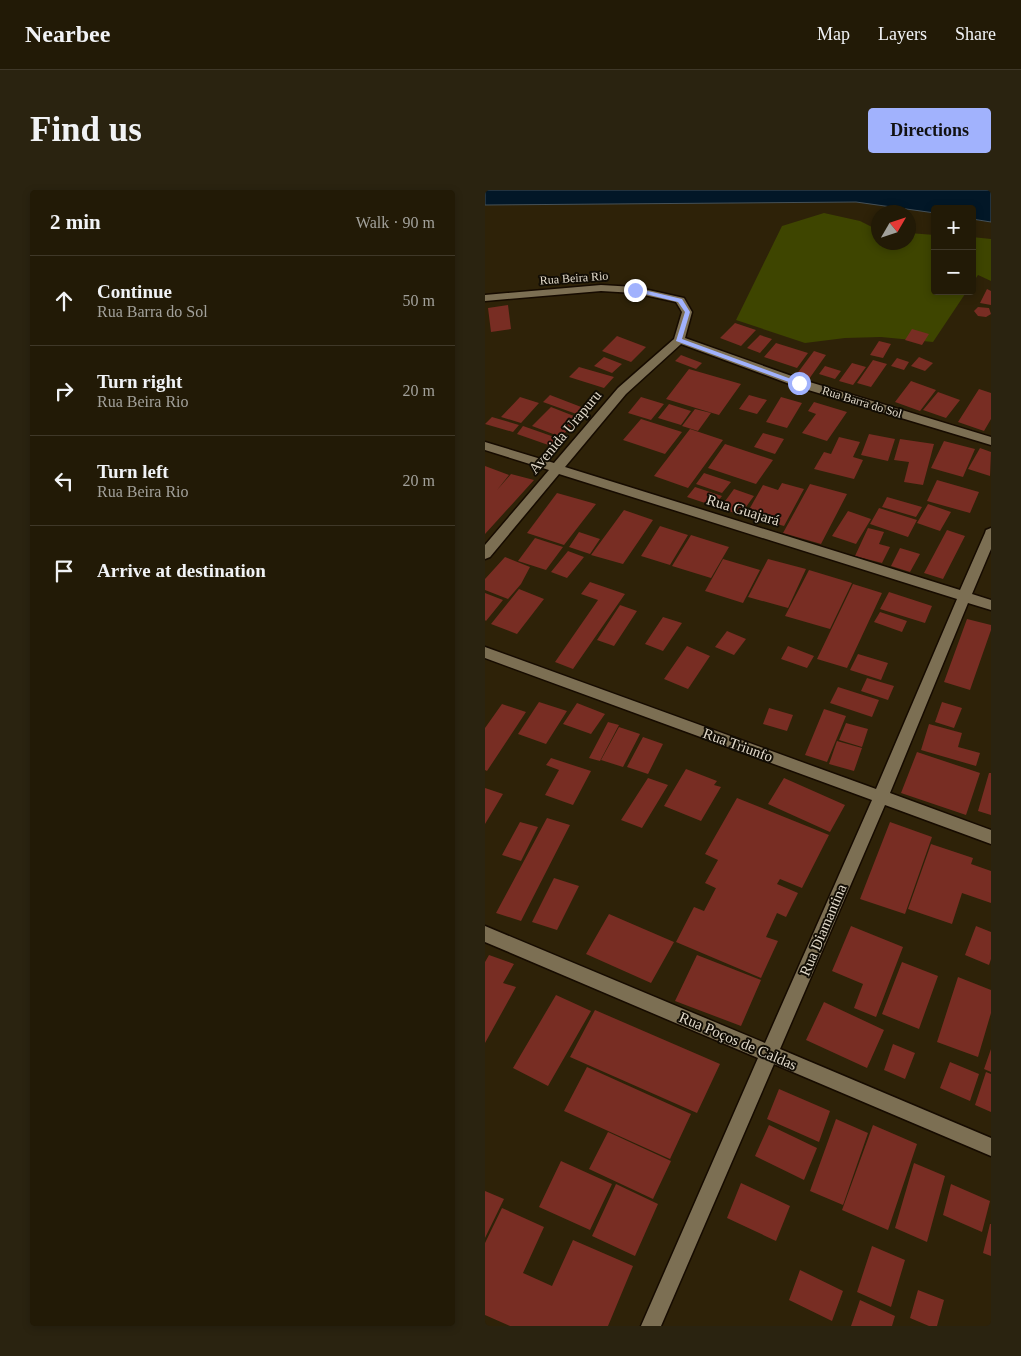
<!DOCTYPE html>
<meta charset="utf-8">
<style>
body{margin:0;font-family:"Times New Roman",serif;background:#2a2310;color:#f1f3f6}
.controls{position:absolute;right:15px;top:15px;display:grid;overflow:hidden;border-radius:5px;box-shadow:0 2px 8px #0003}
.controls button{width:45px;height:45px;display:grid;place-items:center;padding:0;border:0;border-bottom:1px solid #3f3828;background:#221a06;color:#f1f3f6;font:25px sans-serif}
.compass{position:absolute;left:386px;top:15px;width:45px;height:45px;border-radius:50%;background:#221a06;box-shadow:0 2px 8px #0003;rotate:51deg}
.stop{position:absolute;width:15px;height:15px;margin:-11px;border:4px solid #a1b2fd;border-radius:50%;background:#fff}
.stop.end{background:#a1b2fd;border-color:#fff;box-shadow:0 1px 5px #0008}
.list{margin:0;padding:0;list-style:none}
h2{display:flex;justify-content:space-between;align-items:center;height:65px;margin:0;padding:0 20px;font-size:21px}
h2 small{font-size:16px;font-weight:400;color:#a2a19b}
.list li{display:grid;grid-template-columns:32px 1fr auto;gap:15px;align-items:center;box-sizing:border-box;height:90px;padding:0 20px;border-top:1px solid #3f3828}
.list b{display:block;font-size:19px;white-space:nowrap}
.list p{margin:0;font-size:16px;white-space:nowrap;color:#a2a19b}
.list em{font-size:16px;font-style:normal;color:#a2a19b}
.icon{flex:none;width:28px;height:28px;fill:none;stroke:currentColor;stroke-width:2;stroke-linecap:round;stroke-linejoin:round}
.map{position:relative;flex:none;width:506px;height:1136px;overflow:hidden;border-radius:5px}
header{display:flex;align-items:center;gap:30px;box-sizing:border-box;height:70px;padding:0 25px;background:#221a06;border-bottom:1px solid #3f3828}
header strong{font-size:24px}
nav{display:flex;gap:28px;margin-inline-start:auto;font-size:18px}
.intro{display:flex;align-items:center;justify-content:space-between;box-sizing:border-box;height:120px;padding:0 30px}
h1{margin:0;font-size:35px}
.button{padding:12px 22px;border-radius:5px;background:#a1b2fd;color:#111;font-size:18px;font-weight:700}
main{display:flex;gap:30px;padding:0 30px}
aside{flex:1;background:#221a06;border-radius:5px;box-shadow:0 2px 8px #0003}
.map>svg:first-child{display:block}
.green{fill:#3e4500}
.water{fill:#021727;stroke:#455158}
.building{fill:#782d23}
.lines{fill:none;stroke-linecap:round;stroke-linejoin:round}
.street-casing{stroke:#160b00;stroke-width:3}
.street{fill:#7c6f53;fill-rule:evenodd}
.route{fill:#a1b2fd}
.labels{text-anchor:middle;stroke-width:4;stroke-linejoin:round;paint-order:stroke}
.far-street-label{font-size:12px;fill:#e1d9ca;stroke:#120d04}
.street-label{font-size:15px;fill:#e1d9ca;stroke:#120d04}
</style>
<header>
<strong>Nearbee</strong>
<nav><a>Map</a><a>Layers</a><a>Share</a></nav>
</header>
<div class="intro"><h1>Find us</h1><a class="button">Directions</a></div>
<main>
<aside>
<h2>2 min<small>Walk · 90 m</small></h2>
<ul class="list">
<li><svg class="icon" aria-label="ahead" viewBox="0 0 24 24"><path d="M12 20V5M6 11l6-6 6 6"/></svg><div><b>Continue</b><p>Rua Barra do Sol</p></div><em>50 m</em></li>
<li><svg class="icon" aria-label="right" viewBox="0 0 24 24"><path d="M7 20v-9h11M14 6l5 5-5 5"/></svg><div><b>Turn right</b><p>Rua Beira Rio</p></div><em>20 m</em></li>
<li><svg class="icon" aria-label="left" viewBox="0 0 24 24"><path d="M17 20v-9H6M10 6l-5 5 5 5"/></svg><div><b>Turn left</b><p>Rua Beira Rio</p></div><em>20 m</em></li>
<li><svg class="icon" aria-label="arrive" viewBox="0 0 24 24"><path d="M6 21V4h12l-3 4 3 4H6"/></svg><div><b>Arrive at destination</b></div></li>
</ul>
</aside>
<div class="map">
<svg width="506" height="1136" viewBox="0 0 506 1136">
<rect width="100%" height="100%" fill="#2e2208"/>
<!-- green -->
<path class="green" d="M339,23l36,8 18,9v12h30l1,-9 26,2v56h32l-34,51 -52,-5 -36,1 -40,5 -69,-23 46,-94z
M487,47l19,2v42l-13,-6 -6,9z"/>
<!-- water -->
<path class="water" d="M0,0h506v32l-19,-3v-10h-37v4l-79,-11 -371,3z"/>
<!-- building -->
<path class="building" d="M502,99l4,2v14l-11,-2z
M23,115l3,24 -20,3 -3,-24z
M493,117l11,1 2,6 -5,3 -8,-1 -4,-5z
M250,133l21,7 -15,16 -21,-8z
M427,139l17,5 -7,11 -17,-5z
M275,145l12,4 -12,14 -13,-5z
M132,146l29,11 -15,15 -29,-11z
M394,151l12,3 -8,14 -13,-3z
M291,153l32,10 -11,15 -33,-11z
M329,161l12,4 -17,24 -13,-4z
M196,165l21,8 -6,6 -21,-8z
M119,167l18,7 -10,9 -18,-7z
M434,167l14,6 -8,8 -14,-5z
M412,168l12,4 -5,8 -13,-4z
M388,170l14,4 -16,23 -14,-4z
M367,173l14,4 -13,18 -14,-4z
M340,176l16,5 -6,8 -16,-5z
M94,177l35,10 -10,11 -35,-11z
M204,179l52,15 -22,31 -53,-16z
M426,191l25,9 -16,21 -25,-9z
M494,199l12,4v26l-7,12 -26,-9z
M453,202l22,8 -14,18 -23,-8z
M65,205l39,15 -7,6 -39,-14z
M264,205l18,5 -10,14 -18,-5z
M35,207l19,6 -18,20 -20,-6z
M156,207l23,7 -13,16 -23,-7z
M296,207l21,6 -15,25 -21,-6z
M329,212l33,10 -20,29 -25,-8 14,-19 -8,-3z
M184,214l22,7 -10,14 -23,-7z
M66,217l28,11 -18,19 -29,-11z
M210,219l16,4 -13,18 -16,-5z
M7,227l27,8 -6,7 -28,-8z
M156,229l41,13 -17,22 -42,-14z
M38,236l37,13 -6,8 -37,-13z
M205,239l33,11 -35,48 -34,-12z
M278,243l21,6 -9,15 -21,-7z
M384,244l26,5 -7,22 -27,-6z
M354,247l21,5 -7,15 10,3 -9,19 -40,-10 10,-17 7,2z
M415,249l34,5 -11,41 -19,-3 5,-20 -15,-2z
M459,251l31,8 -12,28 -32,-9z
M240,254l48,16 -17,24 -48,-16z
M495,258l11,4 -1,24 -22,-7z
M0,276l24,9 -12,15 14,-16 23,6 -49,54z
M219,283l27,9 -9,11 -26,-9z
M452,290l42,12 -9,21 -43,-12z
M297,293l22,6 -20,37 -38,-11 17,-30 15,5z
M325,294l37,10 -26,50 -38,-11z
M210,297l27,9 -8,10 -27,-9z
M249,299l20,7 -14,19 -20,-7z
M72,303l39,11 -32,41 -37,-12z
M402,307l35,10 -6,10 -34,-10z
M443,314l23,8 -11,19 -23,-8z
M394,318l38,12 -9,17 -38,-13z
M139,320l29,10 -30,44 -32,-9z
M363,321l23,8 -15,25 -24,-8z
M175,336l28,9 -18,30 -29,-9z
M383,338l16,4 -5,12 11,3 -8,16 -27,-7z
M462,340l18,6 -22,43 -19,-6z
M94,342l21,7 -10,15 -21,-7z
M206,345l38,12 -18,31 -39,-12z
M50,348l28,9 -17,23 -28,-9z
M415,358l20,6 -10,18 -19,-6z
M83,361l16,6 -17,21 -16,-6z
M20,367l25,10 -9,17 -13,15 -23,-9v-11z
M238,369l37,11 -17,33 -38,-12z
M283,369l38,10 -18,39 -40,-11z
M324,380l43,13 -22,46 -45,-13z
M105,392l35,12 -52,75 -18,-7 43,-62 -17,-6z
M368,394l29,9 -35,75 -30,-9z
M34,399l25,10 -27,35 -26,-10z
M404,402l43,14 -7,17 -45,-14z
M0,403l18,7 -17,21 -1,-1z
M135,415l17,6 -23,35 -17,-6z
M395,422l27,9 -5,11 -28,-10z
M178,427l19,6 -19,28 -18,-7z
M482,429l24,6v5l-21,60 -26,-8z
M242,441l19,8 -12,16 -19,-8z
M202,456l23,10 -22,33 -24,-10z
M303,456l26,10 -7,12 -26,-9z
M373,464l30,9 -7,17 -31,-10z
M382,488l27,8 -6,14 -27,-9z
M353,497l41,13 -7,17 -42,-14z
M54,512l28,9 -21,33 -28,-10z
M457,512l20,6 -8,20 -19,-6z
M92,513l28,11 -14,20 -28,-10z
M17,514l24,8 -39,59 -2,-1v-42z
M284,518l24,7 -6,16 -24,-7z
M339,519l22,7 -19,46 -22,-7z
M123,532l11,3 -19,36 -11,-3z
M361,533l22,6 -6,18 -23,-7z
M444,534l33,9 -4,14 22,6 -4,13 -55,-16z
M134,537l21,7 -17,33 -22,-7z
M158,547l20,7 -15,30 -21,-7z
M352,551l25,7 -8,23 -25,-7z
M432,562l63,21 -14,42 -65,-22z
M66,568l40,13 -18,34 -28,-10 14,-25 -13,-5z
M201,579l31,12 -3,4 7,2 -20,34 -37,-15z
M504,583h2v42l-13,-4z
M163,588l20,7 -26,43 -21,-8z
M299,588l61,27 -15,27 -62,-28z
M0,598l18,6 -18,30z
M252,608l92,37 -27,53 -22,-9 -3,5 21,9 -12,24 -9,-4 -11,24 12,4 -17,37 -85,-36 18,-35 10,4 12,-23 8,4 -19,-9 13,-23 -13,-6z
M62,628l23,7 -49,96 -25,-8z
M35,632l18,5 -17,34 -19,-6z
M405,632l42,15 -27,77 -45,-15z
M446,654l42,14 -2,6 20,7v32l-29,-10 -10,31 -44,-15z
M69,688l25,8 -22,44 -25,-8z
M124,724l65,28 -23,41 -65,-29z
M366,736l52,21 -27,70 -22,-9 9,-24 -31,-13z
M491,736l15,6v27l-2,6 -24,-10z
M4,765l25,9 -11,19 13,4 -31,56v-81z
M212,765l64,25 -20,46 -66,-25z
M417,772l36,14 -19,53 -37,-15z
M473,787l33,13v23l-13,44 -41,-15z
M71,805l35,16 -43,75 -35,-18z
M339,812l60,28 -17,38 -61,-28z
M110,820l125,54 -23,49 -127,-56z
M408,854l22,9 -10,26 -21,-9z
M506,859v23l-7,-3z
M465,872l29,12 -9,27 -30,-13z
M102,877l104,47 -21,45 -106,-48z
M501,882l5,2v38l-16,-7z
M294,899l51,22 -11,31 -52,-23z
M351,929l32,14 -25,72 -33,-14z
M284,935l48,23 -13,32 -49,-24z
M388,935l44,19 -29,86 -46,-20z
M123,942l63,29 -18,38 -64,-30z
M76,971l51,23 -22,46 -51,-23z
M429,973l31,13 -18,66 -32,-14z
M256,993l49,23 -14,35 -49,-23z
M131,994l42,20 -23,52 -43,-20z
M466,994l39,17 -8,31 -39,-17z
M0,1001l19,8 -19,39z
M17,1018l42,19 -21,46 29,13 21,-46 60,26 -25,60h-98l-25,-11v-72z
M505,1034h1v32l-8,-3z
M387,1056l33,14 -14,47 -34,-15z
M315,1080l43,21 -11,30 -43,-21z
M433,1100l26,10 -7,26h-8l-19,-8z
M375,1110l35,16 -3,10h-41z"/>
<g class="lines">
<!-- street casing -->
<g class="street-casing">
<path id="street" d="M116,95l34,2 49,11 8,14 -7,26 118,42 188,57v8l-196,-59 -114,-42 -55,50 -61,73 395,123 25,-57 1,-3 5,-2v21l-19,45 19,6v10l-23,-7 -78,190 101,37v14l-106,-39 -105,244 211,89v18l-217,-92 -113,262h-20l117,-268 -273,-116v-16l280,117 107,-243 -387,-142v-11l391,142 81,-190 -398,-125 -69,83 -5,2v-14l64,-75 -64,-20v-8l69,21 64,-75 56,-49 8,-27 -6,-10 -41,-9 -34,-2 -116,10v-6z"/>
</g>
<!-- street -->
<use href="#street" class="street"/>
</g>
<!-- route -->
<path class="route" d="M150,98l47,11 8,13 -8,27 120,44 -5,2 -121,-44 9,-29 -7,-10 -45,-11z"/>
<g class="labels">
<!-- far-street labels -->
<g class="far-street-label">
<text transform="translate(89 88) rotate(-4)" y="4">Rua Beira Rio</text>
<text transform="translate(377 212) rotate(17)" y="4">Rua Barra do Sol</text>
</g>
<!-- street labels -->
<g class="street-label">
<text transform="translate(80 242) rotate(-50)" y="5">Avenida Urapuru</text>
<text transform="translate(258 320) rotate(17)" y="5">Rua Guajará</text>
<text transform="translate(253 555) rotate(20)" y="5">Rua Triunfo</text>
<text transform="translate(338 740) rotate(-67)" y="5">Rua Diamantina</text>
<text transform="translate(253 851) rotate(23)" y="5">Rua Poços de Caldas</text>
</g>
</g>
</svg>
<div class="controls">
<button>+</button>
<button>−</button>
</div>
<svg class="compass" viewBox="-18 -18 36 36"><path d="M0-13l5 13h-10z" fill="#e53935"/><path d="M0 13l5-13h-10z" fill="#a2a19b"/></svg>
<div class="stop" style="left:314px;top:193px"></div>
<div class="stop end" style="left:150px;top:100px"></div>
</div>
</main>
